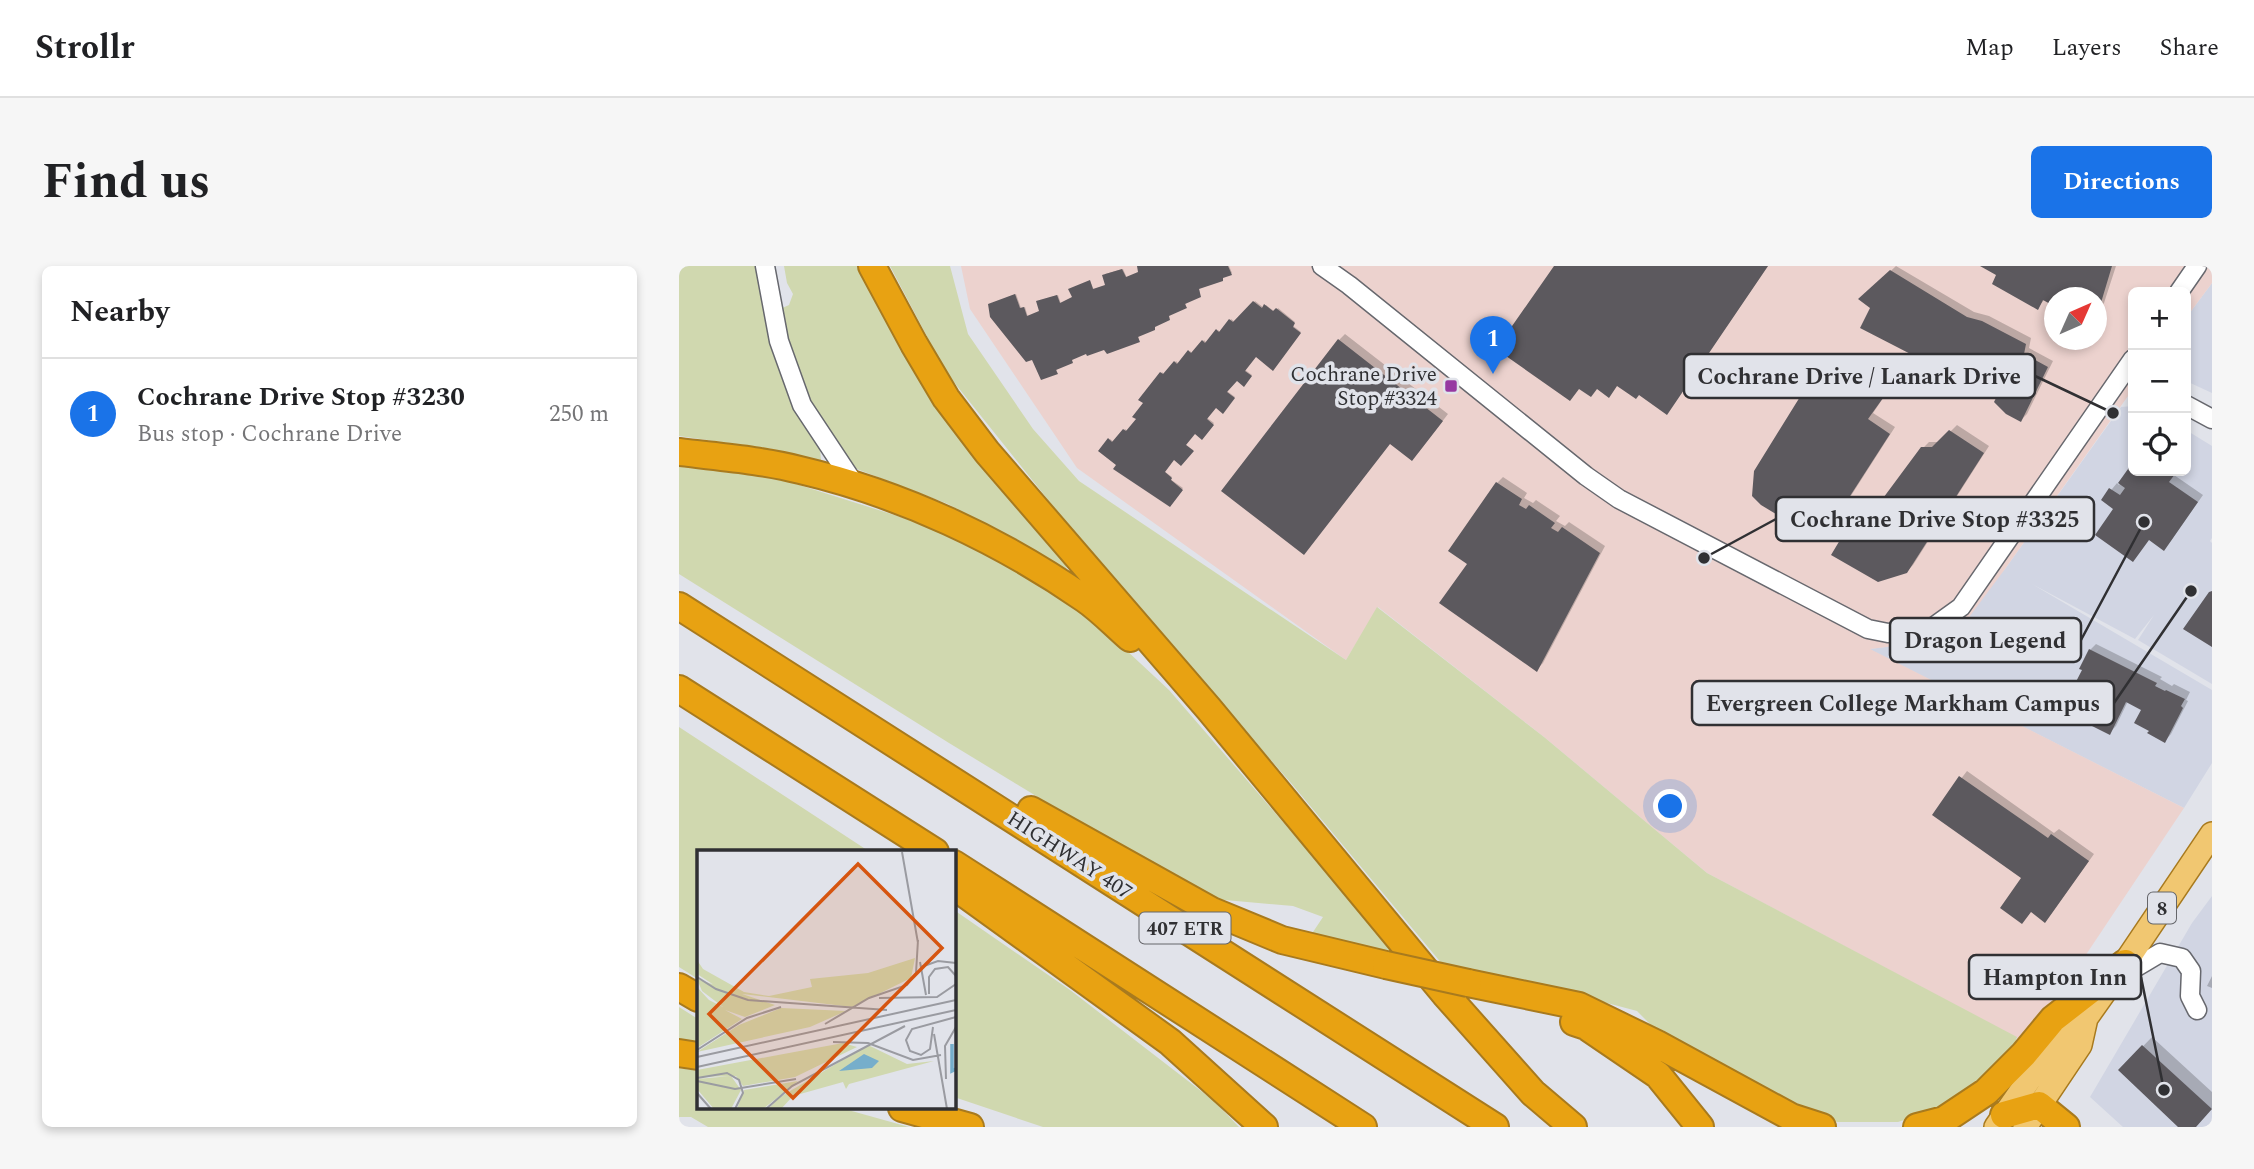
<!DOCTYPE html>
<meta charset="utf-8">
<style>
body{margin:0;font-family:Spectral,serif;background:#f6f6f6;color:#202124}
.controls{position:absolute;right:21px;top:21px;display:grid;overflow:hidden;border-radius:10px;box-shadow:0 4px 10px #0003}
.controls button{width:63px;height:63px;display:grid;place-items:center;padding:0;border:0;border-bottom:2px solid #e0e0e0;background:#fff;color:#202124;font:35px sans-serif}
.compass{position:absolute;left:1365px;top:21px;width:63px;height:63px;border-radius:50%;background:#fff;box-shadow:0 4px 10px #0003;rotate:45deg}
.you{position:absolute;left:992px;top:541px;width:24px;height:24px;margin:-18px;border:5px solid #fff;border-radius:50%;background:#1a73e8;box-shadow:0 0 0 10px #1a73e833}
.badge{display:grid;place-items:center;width:46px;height:46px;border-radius:50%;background:#1a73e8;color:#fff;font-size:23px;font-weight:700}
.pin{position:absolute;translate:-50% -58px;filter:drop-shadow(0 2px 4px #0008)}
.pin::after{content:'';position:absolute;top:37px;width:24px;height:21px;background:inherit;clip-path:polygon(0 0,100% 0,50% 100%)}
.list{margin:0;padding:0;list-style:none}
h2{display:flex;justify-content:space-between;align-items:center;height:91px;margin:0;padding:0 28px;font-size:30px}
h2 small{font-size:23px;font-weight:400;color:#757577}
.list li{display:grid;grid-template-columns:46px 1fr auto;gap:21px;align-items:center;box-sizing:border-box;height:112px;padding:0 28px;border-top:2px solid #e0e0e0}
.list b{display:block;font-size:26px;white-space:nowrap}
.list p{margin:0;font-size:23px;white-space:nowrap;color:#757577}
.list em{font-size:23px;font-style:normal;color:#757577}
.icon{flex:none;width:38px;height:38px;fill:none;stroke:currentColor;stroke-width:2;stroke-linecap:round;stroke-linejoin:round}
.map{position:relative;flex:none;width:1533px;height:861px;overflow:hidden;border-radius:10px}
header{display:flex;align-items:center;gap:42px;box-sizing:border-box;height:98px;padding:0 35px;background:#fff;border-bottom:2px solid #e0e0e0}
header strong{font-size:33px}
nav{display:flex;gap:38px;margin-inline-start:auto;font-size:24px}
.intro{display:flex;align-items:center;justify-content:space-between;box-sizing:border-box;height:168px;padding:0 42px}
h1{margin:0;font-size:49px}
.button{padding:18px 32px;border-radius:10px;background:#1a73e8;color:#fff;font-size:24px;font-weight:700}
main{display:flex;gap:42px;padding:0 42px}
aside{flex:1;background:#fff;border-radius:10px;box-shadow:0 4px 10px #0003}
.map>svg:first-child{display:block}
.built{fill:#d1d5e3}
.industrial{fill:#ecd2ce;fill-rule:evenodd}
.green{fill:#d0d8af}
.shadow{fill:#0003}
.building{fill:#5c595e}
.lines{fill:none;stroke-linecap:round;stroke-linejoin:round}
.minor-casing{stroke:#67686e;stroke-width:21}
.major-casing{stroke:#a87a1e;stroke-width:26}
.highway-casing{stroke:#a87a1e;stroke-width:30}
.minor{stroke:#fff;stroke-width:18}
.major{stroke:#f1c771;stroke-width:23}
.highway{stroke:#e8a212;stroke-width:26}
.highway-bridge-casing{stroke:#a87a1e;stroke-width:30;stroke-linecap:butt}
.highway-bridge{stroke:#e8a212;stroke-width:26}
.poi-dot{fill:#9638a1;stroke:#e1e3ea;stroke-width:2.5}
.labels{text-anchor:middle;stroke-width:7;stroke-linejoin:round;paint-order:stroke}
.shield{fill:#e1e3ea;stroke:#65666a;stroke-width:2}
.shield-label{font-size:19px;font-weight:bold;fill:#303033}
.poi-label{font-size:21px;fill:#303033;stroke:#e1e3ea;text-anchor:end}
.street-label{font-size:21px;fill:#303033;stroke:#e1e3ea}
.inset-river{fill:none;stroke:#76aecb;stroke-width:3.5}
.inset-road{fill:none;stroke:#9a9ba1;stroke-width:2}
.view{fill:#d65510;fill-opacity:0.15;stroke:#d65510;stroke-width:3.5}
.inset-edge{fill:none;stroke:#303033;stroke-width:3.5}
.leader{fill:none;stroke:#303033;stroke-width:2.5}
.callout-dot{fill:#303033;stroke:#e1e3ea;stroke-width:2.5}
.callout{fill:#e1e3ea;stroke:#303033;stroke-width:2.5}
.callout-label{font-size:23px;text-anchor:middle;font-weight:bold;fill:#303033}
</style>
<header>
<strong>Strollr</strong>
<nav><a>Map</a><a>Layers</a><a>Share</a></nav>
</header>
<div class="intro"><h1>Find us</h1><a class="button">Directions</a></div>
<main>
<aside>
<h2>Nearby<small></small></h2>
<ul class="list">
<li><span class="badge">1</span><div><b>Cochrane Drive Stop #3230</b><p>Bus stop · Cochrane Drive</p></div><em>250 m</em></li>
</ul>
</aside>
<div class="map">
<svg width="1533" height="861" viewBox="0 0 1533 861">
<rect width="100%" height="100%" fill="#e1e3ea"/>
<!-- built -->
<path class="built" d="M1533,17v110l-26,-12v-63z
M1454,140v65h53v-41l26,16v92l-2,3 2,2v141l-74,-44 16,-25 -19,24 -103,-55 180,106v73l-28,45 -315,-159 67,-8 69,-72 116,-162z
M1533,630v231h-89l-33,-30 102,-174z"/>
<!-- industrial -->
<path class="industrial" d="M282,0h1251v17l-26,35v-26h-53v97l-128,180 -47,63 -22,9 -66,8 314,159 -157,235 -320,-170 -163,-136 -166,-130 -32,53 -269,-192 -107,-159zM1376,32h42v42h-42z"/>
<!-- green -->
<path class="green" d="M0,0h82l58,171 2,23 -2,4 -47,-15 -93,-13z
M105,0h78l117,196 84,98 5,11 -120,-67 -99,-38 -38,-55 -33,-101 11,-5 4,-11 -6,-11z
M211,0h60l18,68 65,95 46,52 267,179 31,-53 167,130 163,136 310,164 -2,6 3,2 -56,56 -64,21h-61l-57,-24 -125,-69 -18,-18 -116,-31 -78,-15 -152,-182 -182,-207 -164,-205z
M0,198l98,14 168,53 137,78 87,81 229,265 -87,-20 12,-18 -30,-11 -79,-7 -84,-46 -181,-110 -270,-169z
M0,461l191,125h-172v127l-19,-12z
M275,644l116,80 144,111 25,26h-196l-89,-30z
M0,741l19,12v26l-19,-4z
M0,802l19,3v37h143l68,19h-201l-17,-10h-12z"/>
<!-- shadow -->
<path class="shadow" d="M460,0h90l3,7 -9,4 -1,2 -23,9 1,7 -15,7 1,4 -17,8v5l-14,6 -1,4 -16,6 1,5 -32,12 -2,-4 -18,3 -15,7v4l-16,6 1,4 -24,-15 -42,-53 25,-10 5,14 4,-1 3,10 13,-6 -2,-10 19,-6 3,9 13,-7 -3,-8 19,-8 4,9 13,-5 -2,-11 18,-5 4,9 13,-6z
M877,0h212l-101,147 -28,-20 -21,-9 -9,12 -11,-8 -18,-1 -10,12z
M1217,0l78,46 15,4 42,22 -2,10 24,13 -26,53 -6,6 -22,-23 -138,-98z
M1304,0h133l-12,37 -6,7 -1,-12 -35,-3 -17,4 -7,8 -39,-33z
M576,35l9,7 2,-3 9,7 3,-4 17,14 -3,3 9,7 -28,36 -17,-14 -12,15 8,6 -7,9 -8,-5 -10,12 8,6 -12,14 -7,-6 -10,12 8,6 -11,14 -8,-5 -10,12 8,6 -12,14 -7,-6 -10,13 8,6 -2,2 13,9 -13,17 -70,-54 10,-12 4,3 11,-13 3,2 10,-12 7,-16 -4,-4 21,-27 3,3 11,-14 3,3 11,-13 3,3 11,-14 3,3 11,-13 3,3 10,-14 4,3z
M666,68l103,80 -30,39 -79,-113z
M1171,102l38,23 -15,22 22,14 -48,75 -6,6 -17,3 -15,21 -5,-139 7,-6 22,4z
M1278,159l32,21 -76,119 -7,7 -62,-36 7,-7 10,2 61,-82 7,-7h11z
M1454,199v6h44l-3,4 29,20 -33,47 -67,-42 14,-17 2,2z
M824,211l24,16 -3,5 9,5 3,-3 24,16 -4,5 9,5 4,-4 36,24 -62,117 -6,6 -68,-106 28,-80z
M1417,378l66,33 -2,2 12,7 2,-2 16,8 -4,8 2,1 -17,33 -6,7 -14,-11 -7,-21 -16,-8 -12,25 -7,7 -25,-63 6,-20z
M1288,505l87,62 5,-4 35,25 -43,60 -28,-37 -89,-63z
M1533,710v12l-5,-2z
M1473,771l60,55v16l-17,19h-15l-60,-57z"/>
<!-- building -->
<path class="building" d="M458,0h91l4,9 -9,3v3l-24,8 2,8 -16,7 2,4 -18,8 1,4 -15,7v3l-17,7 2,5 -33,12 -3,-4 -17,6 -1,-2 -14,6 1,3 -17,7 2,4 -17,6 -9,-20 -6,2 -36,-45 -2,-13 27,-10 5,14 4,-1 3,9 12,-5 -3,-10 21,-6 3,8 12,-6 -4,-8 22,-9 3,9 12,-4 -3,-10 20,-6 4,8 12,-5z
M875,0h214l-101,149 -28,-20 -3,4 -19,-13 -8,12 -12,-9 -6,8 -12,-8 -9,12 -74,-52z
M1301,0h132l-15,50v-18h-42v5l-3,2 -9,-5 -5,10 -46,-26 4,-9z
M1211,4l77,47 15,4 44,23 -2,10 24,13 -27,55 -15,-8 -12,-12 2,-4 -136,-70 10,-20 -12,-9z
M574,35l9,7 2,-4 9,7 3,-3 19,15 -2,4 8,6 -28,38 -17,-14 -11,14 7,5 -8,11 -7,-6 -10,11 8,6 -12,16 -7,-6 -9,11 7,6 -12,15 -7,-6 -9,11 8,6 -13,15 -7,-6 -9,12 7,6 -1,2 12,10 -13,17 -57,-38 3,-4 -18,-14 10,-13 4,4 11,-13 3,2 10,-12 -4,-2 11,-14 -5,-3 22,-28 3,2 11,-13 3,3 11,-14 3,3 11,-13 3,3 11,-14 3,3 10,-13 4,3z
M659,73l105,82 -31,40 -22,-17 -86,111 -83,-64z
M1164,107l40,25 -15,21 22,15 -49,76 -19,3 -13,21 -48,-29 -9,-9 2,-25 49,-79 24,5z
M1270,164l35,23 -77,120 -29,9 -47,-27 12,-20 12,1 66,-89h11z
M1454,196v9h20l8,5 4,-5h5l5,3 -6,8 29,20 -34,49 -15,-11 -16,22 -38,-27 18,-26 -12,-9 8,-12 11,7 5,-7 -7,-5z
M817,216l26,17 -3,6 7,4 3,-4 26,18 -4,5 7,4 4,-5 38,26 -63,119 -98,-69 28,-39 -19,-13z
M1533,325v56l-29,-18 26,-37z
M1410,383l68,34 -2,3 10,5 1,-1 19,9 -4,7 2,2 -18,35 -18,-10 2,-2 -15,-8 7,-13 -15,-8 -16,33 -20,-10 2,-3 -29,-15 19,-37 -3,-1z
M1280,510l89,62 3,-4 38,27 -44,62 -14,-11 -9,12 -22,-16 21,-30 -89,-63z
M1463,779l70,64 -16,18h-18l-60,-57z"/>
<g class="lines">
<!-- minor casing -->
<g class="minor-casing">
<path id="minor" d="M86,0l14,75 23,64 53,80
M643,0l27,19 237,191 33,23 249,130 20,4 41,-3 32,-23 172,-248
M1500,26l18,-26
M1507,139l26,14
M1439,712l42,-25 22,5 9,13 -1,25 7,14"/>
</g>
<!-- major casing -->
<g class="major-casing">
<path id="major" d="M1317,861l72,-103 18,-6
M1346,861l55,-82 6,-27 39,-55 87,-129"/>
</g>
<!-- highway casing -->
<g class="highway-casing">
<path id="highway" d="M193,0l42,78 32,54 41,54 222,257 236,285 88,99 40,34
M0,186c40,5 82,8 121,18 102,24 200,70 285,129 16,11 30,26 45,39
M0,340l816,521
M0,423l256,163
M352,544l181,101 70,29 104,25
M275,598l409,263
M275,620l216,156 94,85
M789,717l111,23 78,38 134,73 31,10
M0,721l19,11
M895,756l12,4 72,49 42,52
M0,787l19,3
M223,842l68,19
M1325,849l35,-10 27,22
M1238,861l27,-7 42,-28 38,-38 29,-35 72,-56"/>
</g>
<!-- minor -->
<use href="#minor" class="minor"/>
<!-- major -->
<use href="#major" class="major"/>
<!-- highway -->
<use href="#highway" class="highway"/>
<!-- highway-bridge casing -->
<g class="highway-bridge-casing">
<path id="highway-bridge" d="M707,699l82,18"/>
</g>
<!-- highway-bridge -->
<use href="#highway-bridge" class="highway-bridge"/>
</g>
<!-- markers -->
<rect class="poi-dot" x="765" y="113" width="14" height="14" rx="3.5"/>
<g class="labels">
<!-- shield labels -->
<g class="shield">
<rect x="1469" y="626.5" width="28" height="31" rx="5"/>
<rect x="460.5" y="646.5" width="91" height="31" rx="5"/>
</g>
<g class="shield-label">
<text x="1483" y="649">8</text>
<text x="506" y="669">407 ETR</text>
</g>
<!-- poi labels -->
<g class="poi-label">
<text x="758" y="115">Cochrane Drive<tspan x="758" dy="24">Stop #3324</tspan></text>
</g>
<!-- street labels -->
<g class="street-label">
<text transform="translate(391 589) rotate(33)" y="7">HIGHWAY 407</text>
</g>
</g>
<!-- overview -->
<g transform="translate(18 584)">
<rect width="259" height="259" fill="#e1e3ea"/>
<path d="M218,108l-4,20 -59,29 -127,-15 -28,-18v-14l6,9 41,23 25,4 43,-9 -2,-8 58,-6zM0,129l78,26 -30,12 -20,-7 17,9 -45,29v-61l12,13 14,7 -21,-16zM84,158l65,3 -36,16 -113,25 42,-27zM146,193l14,4 -62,30 -52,9 -7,-10 -39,1v-7zM171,195l39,19 27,-3 -85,23 -3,5 -3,-7 -50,14 -12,13h-13l12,-12zM34,226l10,14 -10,19h-17l-17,-20v-10zM101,231l-35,28h-26l7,-19z" fill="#d0d8af"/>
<path d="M167,204l15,7 -7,7 -33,3z" fill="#76aecb"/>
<path class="inset-river" d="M255,194v27l4,-2"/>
<path class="inset-road" d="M205,2l16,91M223,112l6,33M224,117l17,-6 18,2M0,127l19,12 32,11 139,10M232,144v-17l6,-8 13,-2 8,9M182,148l58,-1 19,-13M128,174l44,-26 38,-13 9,-12 2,-33M236,177l-3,22 -9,6 -11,-4 -4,-11 6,-11 44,-12M237,184l13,75M136,192l35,1 45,17 28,-5M0,200l50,-32 34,-11M0,207l259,-57M0,217l259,-57M0,228l30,-5 12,7 4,13 -8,16M249,229l-1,-33 11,-19M0,231l38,8 61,-10M0,243l14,16M69,259l26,-23 113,-60"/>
<path class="view" d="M161,14l84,84 -149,150 -84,-84z"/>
<rect width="259" height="259" class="inset-edge"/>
</g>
<!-- callouts -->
<path class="leader" d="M1434 147L1356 110M1025 292L1097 253M1465 256L1402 374M1512 325L1435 437M1485 824L1462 711"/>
<g class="callout-dot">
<circle cx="1434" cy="147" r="7"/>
<circle cx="1025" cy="292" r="7"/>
<circle cx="1465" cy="256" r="7"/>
<circle cx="1512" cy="325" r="7"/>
<circle cx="1485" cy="824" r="7"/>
</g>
<g class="callout">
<rect x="1005" y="88" width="351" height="44" rx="7"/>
<rect x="1097" y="231" width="318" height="44" rx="7"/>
<rect x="1211" y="352" width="191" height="44" rx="7"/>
<rect x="1013" y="415" width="422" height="44" rx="7"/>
<rect x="1290" y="689" width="172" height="44" rx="7"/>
</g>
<g class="callout-label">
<text x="1180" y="118">Cochrane Drive / Lanark Drive</text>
<text x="1256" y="261">Cochrane Drive Stop #3325</text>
<text x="1306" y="382">Dragon Legend</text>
<text x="1224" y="445">Evergreen College Markham Campus</text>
<text x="1376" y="719">Hampton Inn</text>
</g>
</svg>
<div class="controls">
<button>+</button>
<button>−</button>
<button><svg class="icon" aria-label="locate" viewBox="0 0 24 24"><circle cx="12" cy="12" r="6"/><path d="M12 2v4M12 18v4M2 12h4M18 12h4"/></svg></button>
</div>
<svg class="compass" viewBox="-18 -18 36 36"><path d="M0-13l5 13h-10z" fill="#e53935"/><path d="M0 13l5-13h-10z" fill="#757577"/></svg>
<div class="you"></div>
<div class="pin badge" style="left:814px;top:108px">1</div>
</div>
</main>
